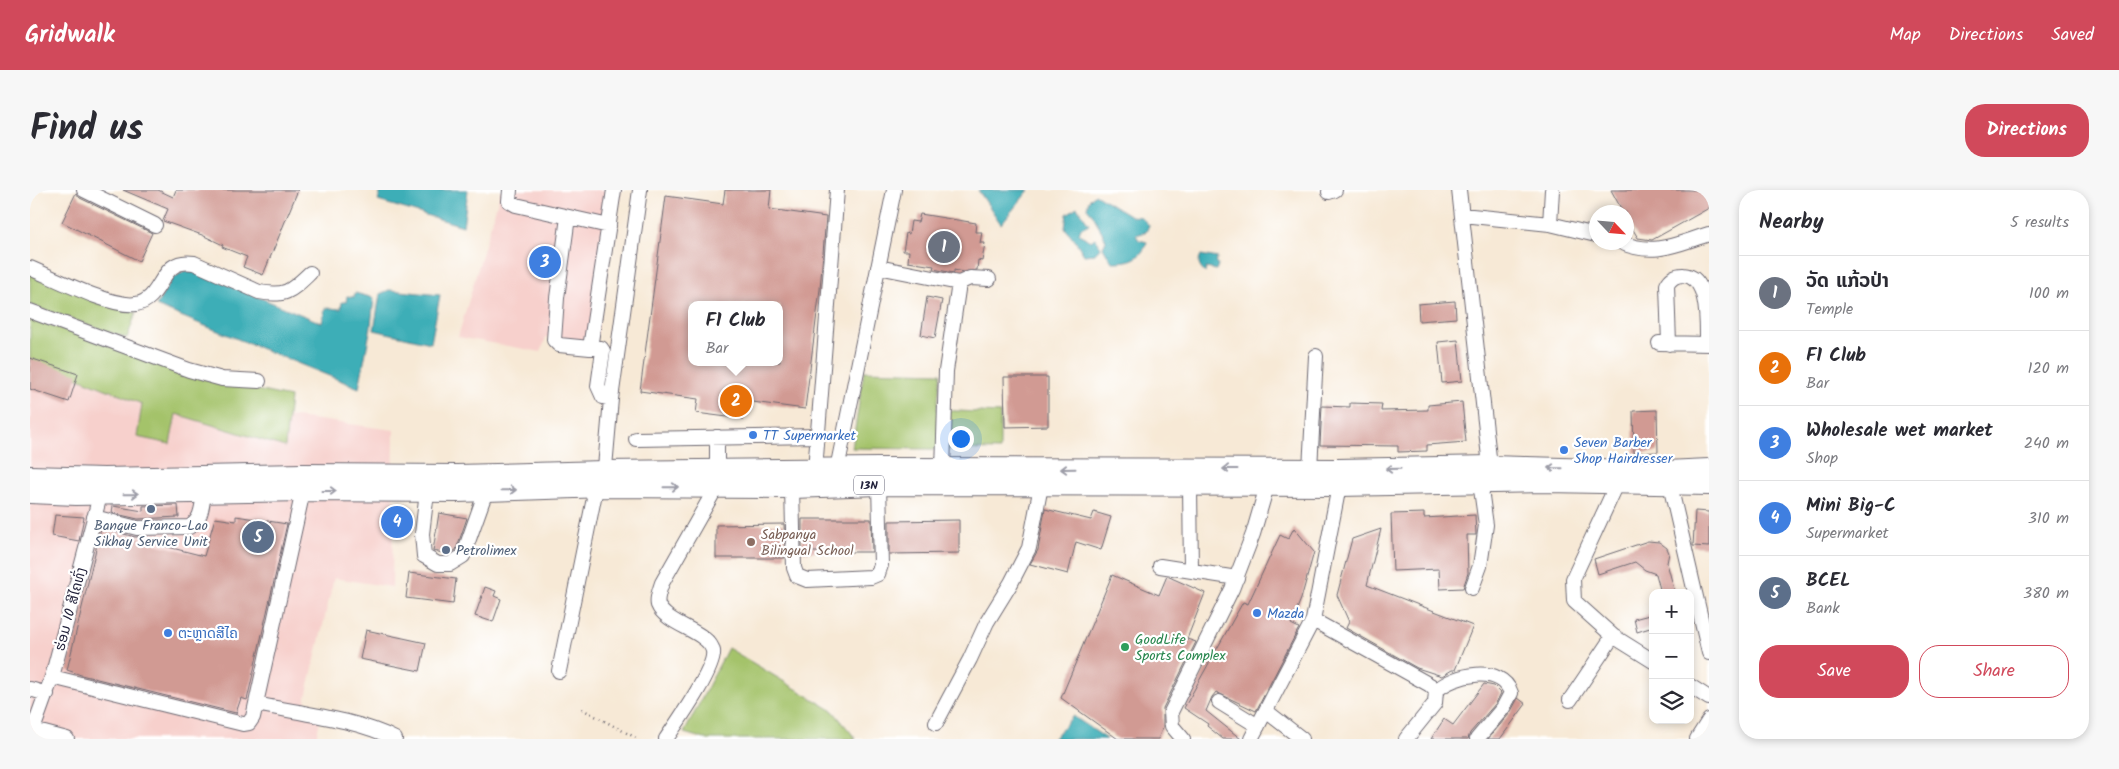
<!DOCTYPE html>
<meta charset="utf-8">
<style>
body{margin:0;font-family:Kalam,"Noto Sans Lao",sans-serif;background:#f7f7f7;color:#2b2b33}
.controls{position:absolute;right:15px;bottom:15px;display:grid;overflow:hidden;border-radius:10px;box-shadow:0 2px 8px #0003}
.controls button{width:45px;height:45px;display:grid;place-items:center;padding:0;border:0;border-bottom:1px solid #e1e1e2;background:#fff;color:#2b2b33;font:25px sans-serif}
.compass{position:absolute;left:1559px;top:15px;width:45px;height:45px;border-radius:50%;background:#fff;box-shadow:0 2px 8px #0003;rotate:116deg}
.you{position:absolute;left:930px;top:248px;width:18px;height:18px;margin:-12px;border:4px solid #fff;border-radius:50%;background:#1a73e8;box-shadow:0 0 0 8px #1a73e833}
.badge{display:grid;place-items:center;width:32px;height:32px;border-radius:50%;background:#d1495b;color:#fff;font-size:16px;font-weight:700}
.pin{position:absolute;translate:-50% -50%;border:2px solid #fff;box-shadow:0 1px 5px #0006}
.popup{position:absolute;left:658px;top:111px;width:95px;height:65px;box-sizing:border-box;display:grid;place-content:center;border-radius:10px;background:#fff;filter:drop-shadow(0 1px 4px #0005);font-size:16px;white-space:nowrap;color:#7c7c81}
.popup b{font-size:19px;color:#2b2b33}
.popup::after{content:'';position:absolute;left:50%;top:100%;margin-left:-10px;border:10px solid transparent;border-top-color:#fff}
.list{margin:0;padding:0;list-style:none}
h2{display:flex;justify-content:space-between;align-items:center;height:65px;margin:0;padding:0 20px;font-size:21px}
h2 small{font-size:16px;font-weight:400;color:#7c7c81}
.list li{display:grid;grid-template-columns:32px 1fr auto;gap:15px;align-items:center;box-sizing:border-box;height:75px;padding:0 20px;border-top:1px solid #e1e1e2}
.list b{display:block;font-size:19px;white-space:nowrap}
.list p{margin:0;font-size:16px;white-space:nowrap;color:#7c7c81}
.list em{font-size:16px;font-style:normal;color:#7c7c81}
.actions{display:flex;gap:10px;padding:15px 20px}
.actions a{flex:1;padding:11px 0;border:1px solid #d1495b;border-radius:20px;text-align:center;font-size:18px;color:#d1495b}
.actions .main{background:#d1495b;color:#fff}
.icon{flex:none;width:28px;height:28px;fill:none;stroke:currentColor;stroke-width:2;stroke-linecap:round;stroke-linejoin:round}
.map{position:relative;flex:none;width:1679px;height:549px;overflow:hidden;border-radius:20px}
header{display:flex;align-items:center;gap:30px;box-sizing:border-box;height:70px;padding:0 25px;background:#d1495b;color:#fff}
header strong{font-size:24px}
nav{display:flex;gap:28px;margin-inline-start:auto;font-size:18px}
.intro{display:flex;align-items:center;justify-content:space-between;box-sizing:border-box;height:120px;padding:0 30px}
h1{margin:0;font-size:35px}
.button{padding:12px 22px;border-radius:20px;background:#d1495b;color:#fff;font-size:18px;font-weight:700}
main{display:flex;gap:30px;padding:0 30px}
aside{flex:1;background:#fff;border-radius:20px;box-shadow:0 2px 8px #0003}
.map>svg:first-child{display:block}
.built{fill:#f7d0cc}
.green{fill:#a4c36b;stroke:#637253}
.water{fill:#3daeb7;stroke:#306879}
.building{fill:#d19a93;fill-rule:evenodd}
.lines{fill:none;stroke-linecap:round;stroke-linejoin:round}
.minor-casing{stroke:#6d6871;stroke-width:16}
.highway-casing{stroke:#6d6871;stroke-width:22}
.path{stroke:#6d6871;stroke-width:2.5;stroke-dasharray:1 4;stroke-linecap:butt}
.minor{stroke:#fff;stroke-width:14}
.highway{stroke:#fff;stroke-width:20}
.oneway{stroke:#9c9ca7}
.shop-dot{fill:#3f7fe0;stroke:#fff;stroke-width:2}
.service-dot{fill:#5c6f8a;stroke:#fff;stroke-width:2}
.education-dot{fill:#8d6e63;stroke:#fff;stroke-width:2}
.leisure-dot{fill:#2e9e5b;stroke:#fff;stroke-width:2}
.labels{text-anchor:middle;stroke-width:4.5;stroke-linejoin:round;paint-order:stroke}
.shield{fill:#fff;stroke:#646476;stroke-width:1}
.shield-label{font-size:12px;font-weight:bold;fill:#22223b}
.shop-label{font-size:14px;fill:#366cbe;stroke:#fff;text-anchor:start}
.service-label{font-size:14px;fill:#4e5e75;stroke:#fff}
.education-label{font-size:14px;fill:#785e54;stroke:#fff;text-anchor:start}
.street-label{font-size:14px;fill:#22223b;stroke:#fff}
.leisure-label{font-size:14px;fill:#27864d;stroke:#fff;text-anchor:start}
</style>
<header>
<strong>Gridwalk</strong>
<nav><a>Map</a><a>Directions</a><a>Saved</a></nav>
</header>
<div class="intro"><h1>Find us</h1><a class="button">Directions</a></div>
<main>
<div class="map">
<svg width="1679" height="549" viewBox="0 0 1679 549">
<rect width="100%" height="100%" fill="#fff"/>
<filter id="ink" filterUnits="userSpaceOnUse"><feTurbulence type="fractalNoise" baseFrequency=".02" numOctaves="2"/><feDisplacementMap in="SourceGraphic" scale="10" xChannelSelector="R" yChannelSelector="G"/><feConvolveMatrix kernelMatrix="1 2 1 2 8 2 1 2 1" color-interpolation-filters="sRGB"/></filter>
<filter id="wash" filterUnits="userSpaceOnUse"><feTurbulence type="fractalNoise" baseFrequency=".0096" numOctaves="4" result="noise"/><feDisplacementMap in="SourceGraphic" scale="20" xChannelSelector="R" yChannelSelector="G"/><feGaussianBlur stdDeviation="1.12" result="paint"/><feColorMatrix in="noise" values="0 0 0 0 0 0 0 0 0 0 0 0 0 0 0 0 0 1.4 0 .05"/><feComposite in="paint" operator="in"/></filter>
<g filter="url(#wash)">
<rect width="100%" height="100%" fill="#f7e9d6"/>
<!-- built -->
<path class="built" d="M471,0h120l-26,157 -49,-10 -5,15 -83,-15z
M0,172l46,15 66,27 28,40 6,-30 108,33 4,-31 106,14 -2,157 -58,-9 -30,128 18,5 -6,28h-245l-41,-10z"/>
<!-- green -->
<path class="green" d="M0,83l106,40 -9,25 -97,-33z
M0,128l174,61 86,18 -5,50 -109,-33 -6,30 -33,-7 5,-33 -66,-27 -46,-15z
M834,181l77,2 -4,37 63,3v37l-148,-2z
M698,458l105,63 23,28h-151l-21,-6z"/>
<!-- water -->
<path class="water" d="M351,0h87l-5,36 -85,-25z
M948,0h51l-28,34z
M1065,4l36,22 10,1 8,8 -3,7 -10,3 3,5 8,2c-6,18 -18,20 -35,20l-9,-15 3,-7 -13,-25 -6,-7 2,-8z
M1047,17l12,17 -8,4 -2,6 12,7 4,-3 6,9 -6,7 -11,1 -9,-15 -10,-12 2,-14z
M1171,65l17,3 -3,3 3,4 -2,5 -10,-2 -1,5c-6,-6 -8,-10 -4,-18z
M154,81h10l128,52 3,-15 16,1 1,-7h4l1,-6 7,1 1,-4 19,5 -3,28 -12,62 -203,-82 16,-27z
M359,100l51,5 -9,48 -57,-13 6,-36z
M1043,526l34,23h-54z"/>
<g id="blocks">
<!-- building -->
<path class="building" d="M93,0h35l15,7 3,-7h122l-35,85 -20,-8 4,-10 -25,-10 1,-2 -21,-10 -39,-14 5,-12z
M695,0h46l-2,19 57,8 -6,72 -15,120 -60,-8 -2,18 -47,-6 2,-14 -58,-8 26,-195 57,8zM662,115h88v57h-88z
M1581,0h98v18l-57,32 -14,-2 -12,-20v-6h-3z
M46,3l4,5 72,35 -13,28 -77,-39z
M890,24l56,9 -1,9h7l-2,11h5l-3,18 -4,-1 -1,10 -14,2 -9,-2v3l-21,-4 1,-3 -26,-4 1,-11h-6l3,-18 3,1 2,-13 7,1z
M897,107l15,3 -7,38 -14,-3z
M1425,111l1,17 -37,3 -1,-17z
M1428,150l4,41 -20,2 -4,-41z
M0,168l48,16 -9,28 -39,-13z
M974,187h44v49l-43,1z
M1432,212l4,40 -39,3v6l-29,1v-6l-78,-1 2,-39 28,1v-4l32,1 -1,7 47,-1v-5z
M1627,220l1,42 -24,1 -1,-42z
M148,315l1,12 -41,2 -26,-6 1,-7 30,5v-5z
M1015,319l46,11 3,-8 17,5 -10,33 -25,-8 -8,32 -38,-10 8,-14z
M1665,321l14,1v35l-16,-1z
M409,323l28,5 -11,32 -7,4 -16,-3z
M1394,323v5l51,-3 1,20h-9l1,38 -5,15 -23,1 -1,-20 -46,2 -2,-57z
M25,325l29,2 -5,24 -27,-5z
M206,326l51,8 -40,176 -6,-2 -5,15 -155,-38 -14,-5 34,-142 34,9h10l-1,4 60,15 11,-38 21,3z
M772,329h69l1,33h-70z
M929,330v33l-70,1v-33z
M754,334l1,34h-69v-33z
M1264,338l20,24 -13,47 -10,25 8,4 -43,83 -40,-19 -4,5 -6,14 35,28h-18l-16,-13 1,-2 -24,-16 59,-106 5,2 32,-69 8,4z
M1351,339l-14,56 106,41 -18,44h-3l-10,6 -25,-8 -71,-40 3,-6 -12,-27 15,-56z
M1618,351l11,1 8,6 2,5 -2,10 8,30h-14l-5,-19 -11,-4 -10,-8 -37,12 -4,-15z
M379,383l47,6 -3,25 -47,-6z
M1082,385l47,20 8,-19 38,17 -18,46 9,3 -33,66v19l-5,12h-40l-57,-41z
M455,397l11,4 -2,5 7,3 -8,23 -18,-6z
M1623,424v13l-16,5 -3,-13z
M336,440l60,13 -6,28 -60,-12z
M1454,494l10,2 7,7 -5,10 -26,30 -2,6h-37l13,-20 9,6z
M1488,508l8,6 -26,35h-12l22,-26z"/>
</g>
</g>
<g filter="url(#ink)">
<use href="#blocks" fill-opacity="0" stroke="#6d6871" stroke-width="1"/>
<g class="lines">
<!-- minor casing -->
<g class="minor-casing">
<path id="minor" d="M54,0l71,35
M480,0l-1,11 7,4 93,21
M1429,0l32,285
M1299,2l6,-2
M1432,25l88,9 46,11
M538,27l-11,81 -3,42 5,5 31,3
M1520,34l2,-34
M1590,52c34,15 56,2 89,-8
M848,77l81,16
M0,78c24,10 82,40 106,36 29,-5 22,-47 58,-41l65,29c27,5 32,-1 51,-19
M0,121l159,59 33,9 37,2
M1629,153l50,1
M1639,154l-2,-59c3,-6 8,-10 16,-10 26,1 24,47 24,69
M581,209l-8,-2 -5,-11 5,-35 -2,-3h-11l24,-158
M687,247v33
M606,249l182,-3
M807,279l57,-279
M1280,279l6,-113
M785,280l22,-280
M913,280l3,-99 13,-88 11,-5 19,1
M574,289l7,-80 29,-209
M1587,294l-44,95 1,22 39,35 40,25
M1160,295l1,86
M1640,295l39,168
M762,298l2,80 3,8 10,4 64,-3 7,-3 3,-9 -2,-80
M397,302l-5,42 2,22 14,8h12l13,-8 23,-65
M64,327l43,11 52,-1c13,-7 13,-21 15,-35
M1130,376l77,12
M1442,398l8,-22 6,-41 -7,-50
M1283,430l117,65 6,6 -1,12 -29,36
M529,481l37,-183
M22,487l191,47 6,-1 4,-6 50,-226
M1660,496l19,12
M0,499l17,5
M1406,501c18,-17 65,-27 75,2l-8,15 -26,31
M1540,510l43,-64
M1189,512l39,24
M226,514c42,9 101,15 139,35
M1236,521l36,28
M906,533l34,-64 17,-37 24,-39 18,-35 12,-62
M3,540l34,9
M0,548l22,-61 50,-189
M636,549c10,-15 50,-71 47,-88 -4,-20 -47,-26 -55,-46 -2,-7 2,-16 4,-22l55,-97
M1153,549l-11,-13 -1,-14 61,-123 21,-55 14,-48
M1221,549l62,-119 26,-134
M1667,549l12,-19"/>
</g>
<!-- highway casing -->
<g class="highway-casing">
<path id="highway" d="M0,286l74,2 199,-4 154,1 147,-4 275,-3 459,1 153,-3 176,5 42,-2
M0,303l46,2 227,-4 155,1 146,-5 188,1 87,-3 460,1 209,-4 161,3"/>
</g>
<!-- path -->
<path class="path" d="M552,519l56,30"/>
<!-- minor -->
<use href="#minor" class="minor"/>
<!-- highway -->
<use href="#highway" class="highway"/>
</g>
<!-- one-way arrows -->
<defs><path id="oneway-shaft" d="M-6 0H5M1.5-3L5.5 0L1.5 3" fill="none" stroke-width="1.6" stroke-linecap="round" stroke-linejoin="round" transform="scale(1.25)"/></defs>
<g class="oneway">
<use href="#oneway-shaft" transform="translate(1525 278) rotate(-179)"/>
<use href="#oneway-shaft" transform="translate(1038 279) rotate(179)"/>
<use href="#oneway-shaft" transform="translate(1200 279) rotate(-180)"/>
<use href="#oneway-shaft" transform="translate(1363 279) rotate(179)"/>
<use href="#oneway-shaft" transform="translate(641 297) rotate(-1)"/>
<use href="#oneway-shaft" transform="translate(479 300) rotate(-1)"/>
<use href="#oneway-shaft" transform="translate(299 301)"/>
<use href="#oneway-shaft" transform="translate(101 304) rotate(-1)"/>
</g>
</g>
<!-- markers -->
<g class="shop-dot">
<circle cx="723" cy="245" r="5"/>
<circle cx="1534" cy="260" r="5"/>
<circle cx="1227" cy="423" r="5"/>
<circle cx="138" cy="443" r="5"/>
</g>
<g class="service-dot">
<circle cx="121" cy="319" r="5"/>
<circle cx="416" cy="360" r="5"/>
</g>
<circle class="education-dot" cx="721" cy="352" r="5"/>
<circle class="leisure-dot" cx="1095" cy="457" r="5"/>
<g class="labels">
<!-- shield labels -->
<rect class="shield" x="824" y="285.5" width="30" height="19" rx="4"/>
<g class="shield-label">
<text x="839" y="299">13N</text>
</g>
<!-- shop labels -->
<g class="shop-label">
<text x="733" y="250">TT Supermarket</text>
<text x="1544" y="257">Seven Barber<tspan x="1544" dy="16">Shop Hairdresser</tspan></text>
<text x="1237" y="428">Mazda</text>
<text x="148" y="448">ຕະຫຼາດສີໄຄ</text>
</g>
<!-- service labels -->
<g class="service-label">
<text x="121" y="340">Banque Franco-Lao<tspan x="121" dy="16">Sikhay Service Unit</tspan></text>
<text x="426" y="365" text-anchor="start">Petrolimex</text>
</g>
<!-- education labels -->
<g class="education-label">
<text x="731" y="349">Sabpanya<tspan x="731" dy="16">Bilingual School</tspan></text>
</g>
<!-- street labels -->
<g class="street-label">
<text transform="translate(40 419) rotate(-75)" y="5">ຮ່ອມ 10 ສີໄຄທົ່ງ</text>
</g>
<!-- leisure labels -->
<g class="leisure-label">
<text x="1105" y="454">GoodLife<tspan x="1105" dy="16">Sports Complex</tspan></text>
</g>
</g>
</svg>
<div class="controls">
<button>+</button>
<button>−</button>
<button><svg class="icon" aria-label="layers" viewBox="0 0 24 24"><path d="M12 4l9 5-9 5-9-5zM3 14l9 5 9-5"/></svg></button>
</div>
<svg class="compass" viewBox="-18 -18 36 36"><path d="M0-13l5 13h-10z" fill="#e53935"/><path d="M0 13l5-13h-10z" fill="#7c7c81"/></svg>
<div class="you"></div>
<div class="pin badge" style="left:914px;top:57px;background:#6b7280">1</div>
<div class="pin badge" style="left:706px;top:211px;background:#e8710a">2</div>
<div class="popup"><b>F1 Club</b>Bar</div>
<div class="pin badge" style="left:515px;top:72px;background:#3f7fe0">3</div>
<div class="pin badge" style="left:367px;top:332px;background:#3f7fe0">4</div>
<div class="pin badge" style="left:228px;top:347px;background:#5c6f8a">5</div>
</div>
<aside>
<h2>Nearby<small>5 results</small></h2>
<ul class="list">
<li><span class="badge" style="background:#6b7280">1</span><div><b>ວັດ ແກ້ວປ່າ</b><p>Temple</p></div><em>100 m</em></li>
<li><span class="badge" style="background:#e8710a">2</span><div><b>F1 Club</b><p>Bar</p></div><em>120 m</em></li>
<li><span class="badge" style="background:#3f7fe0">3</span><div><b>Wholesale wet market</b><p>Shop</p></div><em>240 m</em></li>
<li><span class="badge" style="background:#3f7fe0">4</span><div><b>Mini Big-C</b><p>Supermarket</p></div><em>310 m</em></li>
<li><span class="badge" style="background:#5c6f8a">5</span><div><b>BCEL</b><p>Bank</p></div><em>380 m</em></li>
</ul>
<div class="actions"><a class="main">Save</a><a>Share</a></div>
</aside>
</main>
